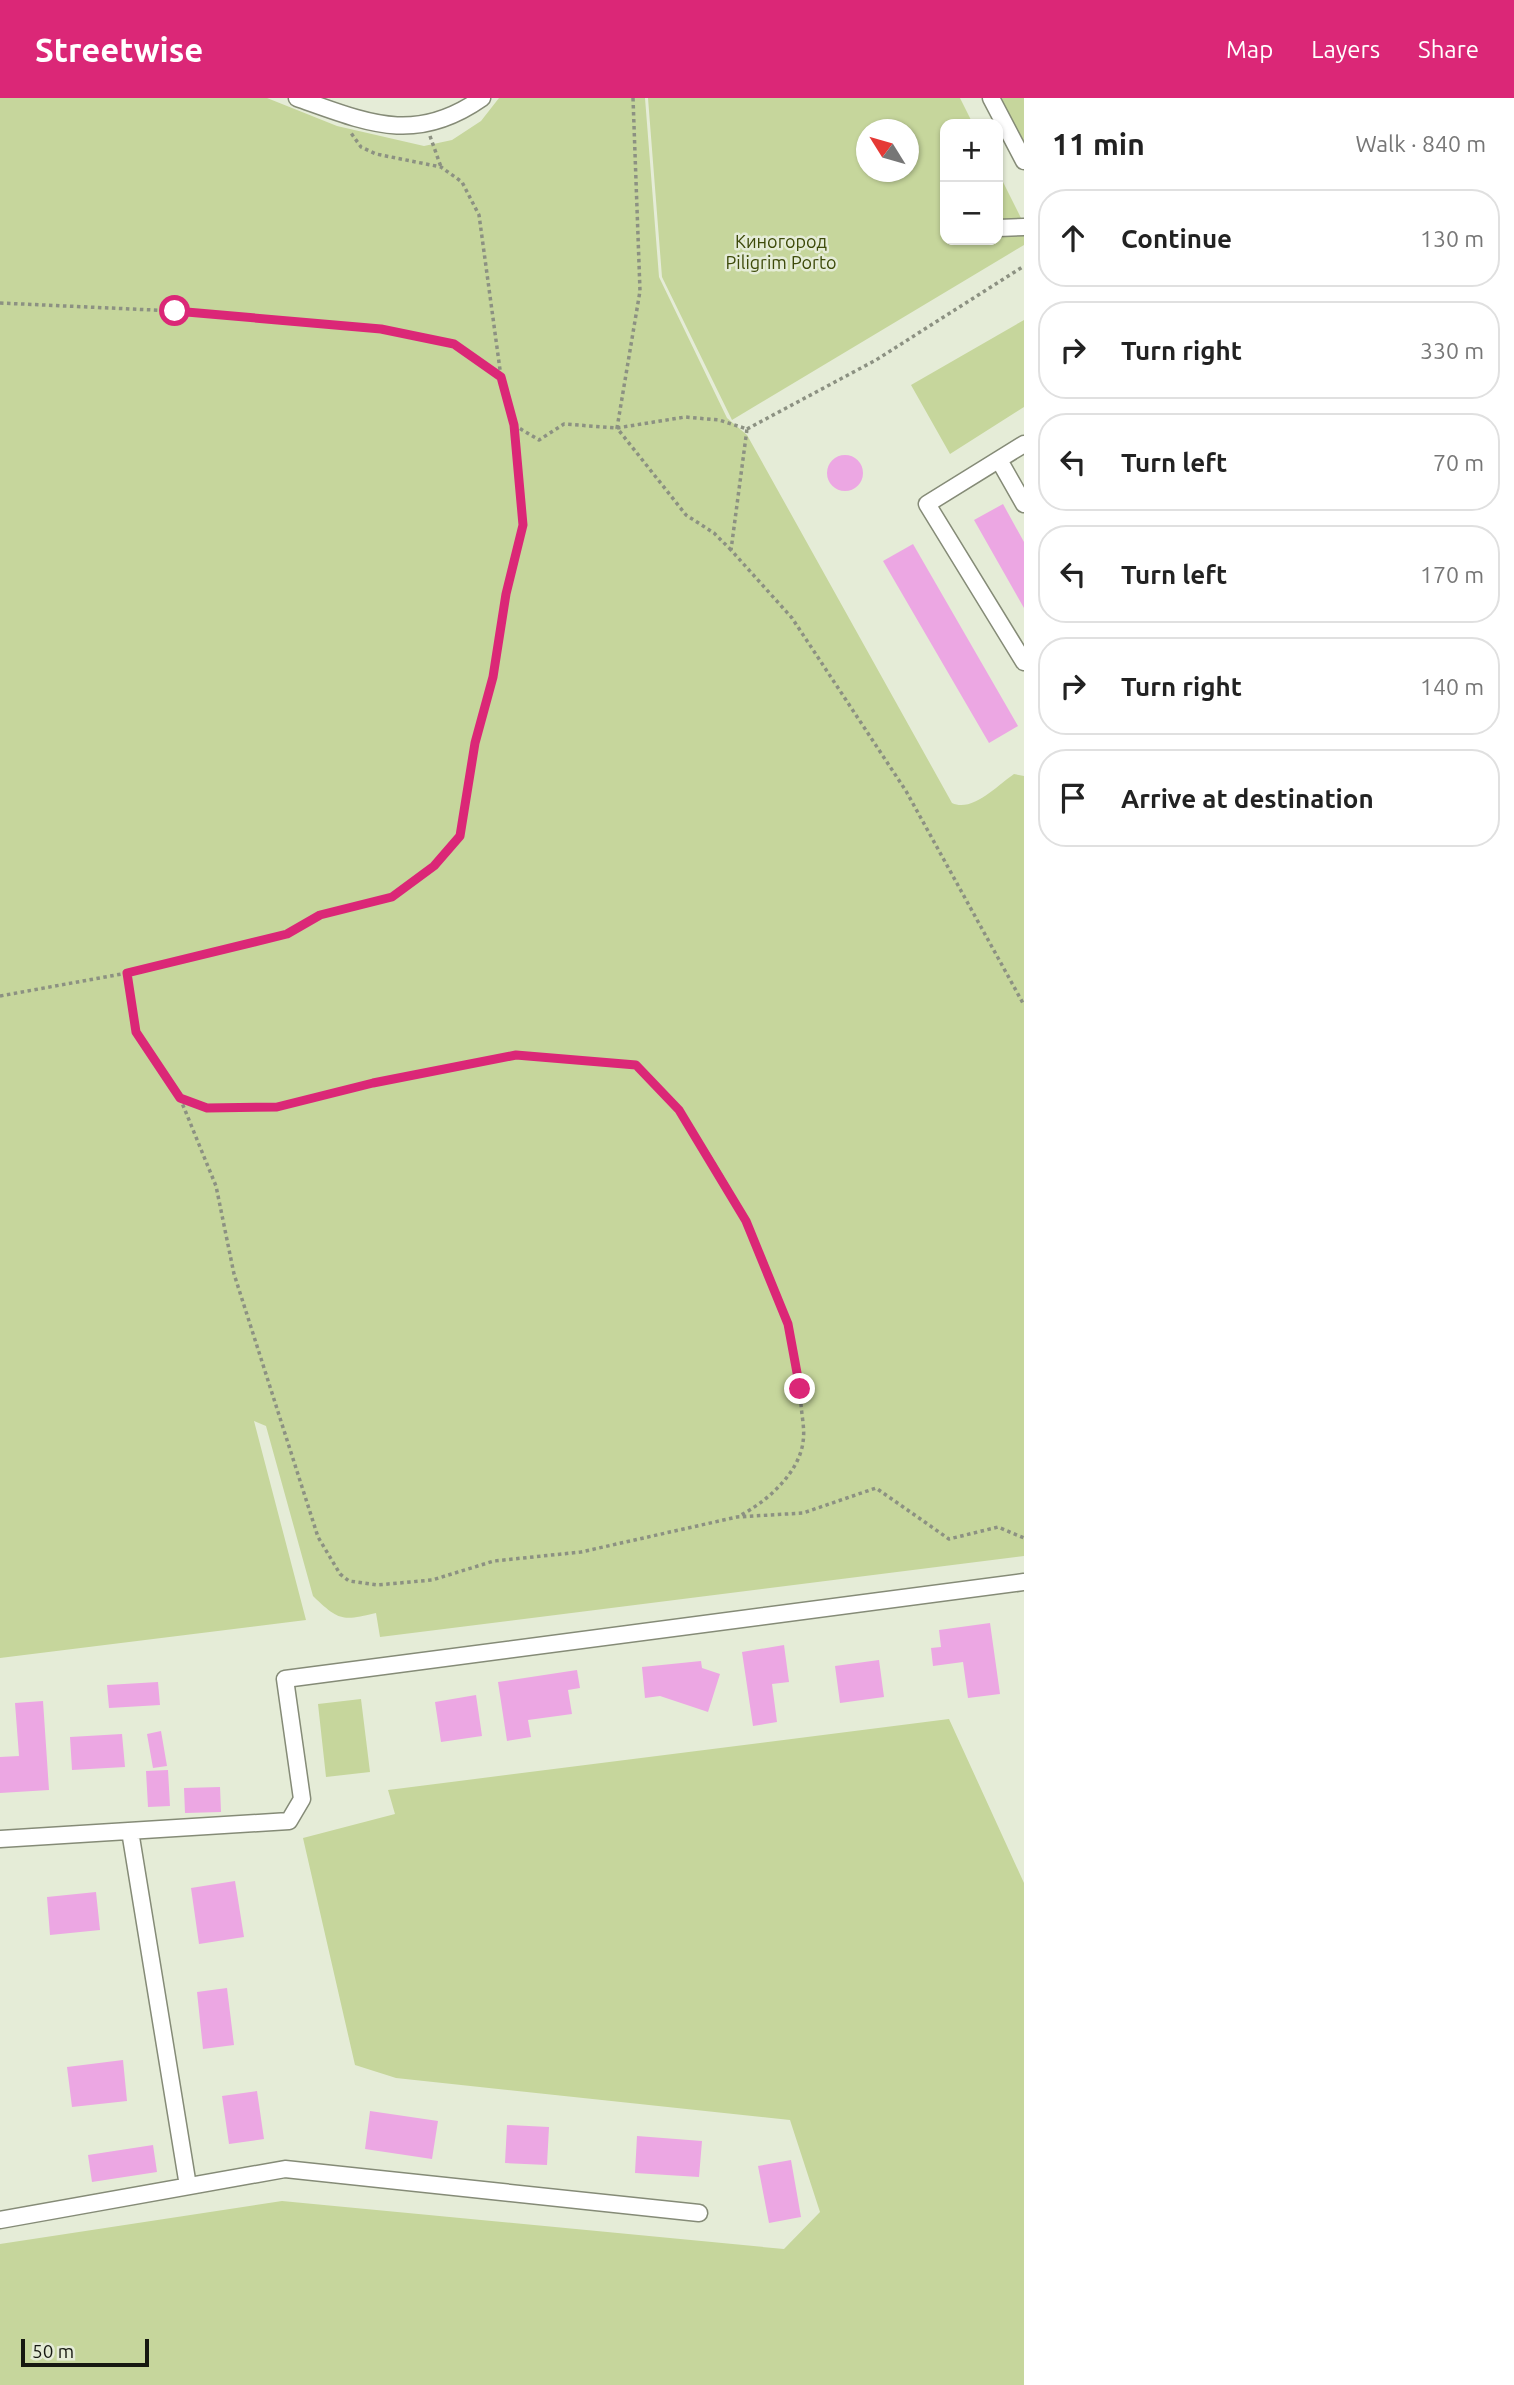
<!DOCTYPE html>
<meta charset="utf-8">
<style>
body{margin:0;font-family:Ubuntu,sans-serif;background:#f2f2f2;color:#222}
.controls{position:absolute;right:21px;top:21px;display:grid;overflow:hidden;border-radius:14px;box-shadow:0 2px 5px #0004}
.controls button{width:63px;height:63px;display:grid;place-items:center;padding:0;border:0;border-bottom:2px solid #e0e0e0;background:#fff;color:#222;font:35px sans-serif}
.compass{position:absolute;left:856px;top:21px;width:63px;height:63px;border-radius:50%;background:#fff;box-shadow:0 2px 5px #0004;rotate:307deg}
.scale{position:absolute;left:21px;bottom:18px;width:128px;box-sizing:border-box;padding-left:7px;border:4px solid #161811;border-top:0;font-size:19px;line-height:24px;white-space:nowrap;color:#161811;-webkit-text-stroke:5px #e5ecd7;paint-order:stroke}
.stop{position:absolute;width:21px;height:21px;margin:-16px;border:5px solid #db2777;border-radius:50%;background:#fff}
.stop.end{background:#db2777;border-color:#fff;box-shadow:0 2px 7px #0008}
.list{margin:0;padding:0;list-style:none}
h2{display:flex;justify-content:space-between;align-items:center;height:91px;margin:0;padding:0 28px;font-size:30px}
h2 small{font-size:23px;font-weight:400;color:#767676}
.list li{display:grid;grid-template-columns:46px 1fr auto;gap:21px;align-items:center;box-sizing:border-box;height:98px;margin:0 14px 14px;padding:0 14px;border:2px solid #e0e0e0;border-radius:28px}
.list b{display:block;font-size:26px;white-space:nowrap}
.list em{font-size:23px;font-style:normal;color:#767676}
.icon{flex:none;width:38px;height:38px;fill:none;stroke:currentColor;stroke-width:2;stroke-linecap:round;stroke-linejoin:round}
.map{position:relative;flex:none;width:1024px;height:2287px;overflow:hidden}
header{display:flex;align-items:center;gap:42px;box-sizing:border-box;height:98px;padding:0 35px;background:#db2777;color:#fff}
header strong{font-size:33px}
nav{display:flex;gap:38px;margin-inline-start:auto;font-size:24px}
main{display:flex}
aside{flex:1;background:#fff}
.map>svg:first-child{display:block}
.green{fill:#c6d69c;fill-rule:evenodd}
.building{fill:#eca7e3}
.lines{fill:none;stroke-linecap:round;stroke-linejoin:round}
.minor-casing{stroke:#858b77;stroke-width:19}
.path{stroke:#8c9182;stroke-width:3.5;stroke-dasharray:3.5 3.5;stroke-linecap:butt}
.minor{stroke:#fff;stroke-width:16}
.route{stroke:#db2777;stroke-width:9}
.labels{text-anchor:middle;stroke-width:5;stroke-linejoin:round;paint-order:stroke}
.park-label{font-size:18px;fill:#3d4a09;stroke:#e5ecd7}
</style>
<header>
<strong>Streetwise</strong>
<nav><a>Map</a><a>Layers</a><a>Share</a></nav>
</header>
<main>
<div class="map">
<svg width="1024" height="2287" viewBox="0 0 1024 2287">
<rect width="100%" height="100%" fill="#e5ecd7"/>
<!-- green -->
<path class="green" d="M0,0h267l70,28 87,20 28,-6 29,-19 18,-23h146l14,179 68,141 20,17 205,368c20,10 46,-18 62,-29l10,2v780l-644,81 -4,-24c-34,8 -37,8 -63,-17l-47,-170 -12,-5 52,199 -306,38z
M648,0h312l13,26h-28v116h53v-68l26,52v21l-292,175 -70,-143zM866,32h42v42h-42z
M1001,0h23v50z
M1024,222v87l-74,47 -39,-69z
M361,1601l9,73 -44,5 -8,-73z
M949,1621l75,164v502h-1024v-141l282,-43 502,48 36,-37 -30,-92 -394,-42 -41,-13 -52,-227 92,-24 -7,-24z"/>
<!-- building -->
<path class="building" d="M827 375a18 18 0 1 1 36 0a18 18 0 1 1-36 0Z
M1003,406l21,38v66l-50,-88z
M913,446l105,182 -29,17 -106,-182z
M990,1525l10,71 -32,4 -5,-36 -30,4 -2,-18 10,-1 -2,-17z
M784,1547l5,37 -17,2 5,38 -24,4 -11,-74z
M879,1562l5,37 -44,6 -5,-37z
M701,1563l1,7 18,6 -12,38 -48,-16 -15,2 -3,-31z
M577,1572l3,18 -12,2 4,24 -44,6 3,17 -24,4 -9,-59z
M158,1584l2,23 -51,3 -2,-23z
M476,1597l6,41 -41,6 -6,-40z
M43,1603l6,89 -49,3v-36l19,-1 -4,-53z
M161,1633l6,35 -14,2 -6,-34z
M122,1636l3,33 -53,3 -2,-33z
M168,1672l2,36 -22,1 -2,-36z
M220,1689l1,25 -36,1 -1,-25z
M235,1783l9,56 -45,7 -8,-56z
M96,1794l4,38 -50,5 -3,-38z
M227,1890l7,57 -31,4 -6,-57z
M123,1962l4,41 -55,6 -5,-40z
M257,1993l7,48 -35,5 -7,-48z
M370,2013l68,10 -6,38 -67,-10z
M507,2027l42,2 -2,38 -42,-2z
M637,2038l65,5 -3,36 -64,-4z
M153,2047l4,27 -65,10 -4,-27z
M791,2062l10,57 -32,6 -11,-57z"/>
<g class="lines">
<!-- minor casing -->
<g class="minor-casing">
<path id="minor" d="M297,0c71,25 118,47 185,0
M991,0l33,63
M998,130l26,-1
M1024,346l-97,60 97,158
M999,362l25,44
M130,1733l58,355
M0,1741l289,-18 13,-22 -17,-120 739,-97
M0,2122l285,-51 414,44"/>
</g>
<!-- path -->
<path class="path" d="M633,0l7,193 -23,137 69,87 28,18 17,17
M430,38l11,31
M0,205l175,8 206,18 73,15 46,32
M514,327l25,15 25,-16 53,4 68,-11 34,3 28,9 -16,121 61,68 114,173 118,214
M747,331l129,-69 148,-94
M127,875l9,59 44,66 27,10 70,-1 96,-24 143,-28 120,10c15,15 32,30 44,47 59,83 115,190 121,293 1,12 4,26 2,37 -4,32 -38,61 -64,74
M0,898l127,-23 160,-39 33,-19 72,-18 42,-31 26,-30 15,-93 18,-66 13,-83 17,-69 -9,-100 -13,-48 -22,-162 -17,-33 -21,-15 -65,-13 -15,-7 -10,-14
M180,1000l36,88 18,88 84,263 22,37 9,7 28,4 55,-5 62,-19 87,-9 156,-35 66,-4 73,-25 73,51 49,-12 26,11"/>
<!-- minor -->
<use href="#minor" class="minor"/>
</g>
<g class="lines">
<!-- route -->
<path class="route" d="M175,213l206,18 73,15 47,33 13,48 9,100 -17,69 -13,83 -18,66 -15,93 -26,30 -42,31 -72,18 -33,19 -160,39 9,59 44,66 27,10 70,-1 96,-24 143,-28 120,10 43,45 67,111 42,103 12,65"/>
</g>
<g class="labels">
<!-- park labels -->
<g class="park-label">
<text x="781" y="150">Киногород<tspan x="781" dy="21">Piligrim Porto</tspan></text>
</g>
</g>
</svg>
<div class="controls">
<button>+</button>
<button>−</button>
</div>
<svg class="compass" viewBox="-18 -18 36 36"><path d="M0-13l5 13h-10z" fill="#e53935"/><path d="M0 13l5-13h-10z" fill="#767676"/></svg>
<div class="scale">50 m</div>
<div class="stop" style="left:175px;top:213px"></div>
<div class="stop end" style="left:800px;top:1291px"></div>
</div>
<aside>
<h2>11 min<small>Walk · 840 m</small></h2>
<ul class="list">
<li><svg class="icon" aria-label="ahead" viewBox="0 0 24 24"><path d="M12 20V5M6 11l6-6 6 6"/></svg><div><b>Continue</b></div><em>130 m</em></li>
<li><svg class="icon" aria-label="right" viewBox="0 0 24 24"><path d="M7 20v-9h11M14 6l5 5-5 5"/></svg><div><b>Turn right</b></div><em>330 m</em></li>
<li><svg class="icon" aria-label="left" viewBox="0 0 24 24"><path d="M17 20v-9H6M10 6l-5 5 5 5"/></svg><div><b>Turn left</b></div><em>70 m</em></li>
<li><svg class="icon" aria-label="left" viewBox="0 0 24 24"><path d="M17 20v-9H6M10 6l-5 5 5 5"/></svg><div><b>Turn left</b></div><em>170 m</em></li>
<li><svg class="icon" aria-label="right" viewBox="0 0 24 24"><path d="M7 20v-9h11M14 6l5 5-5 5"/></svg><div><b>Turn right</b></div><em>140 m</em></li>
<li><svg class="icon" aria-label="arrive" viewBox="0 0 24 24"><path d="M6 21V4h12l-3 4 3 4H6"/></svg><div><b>Arrive at destination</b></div></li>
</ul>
</aside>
</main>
